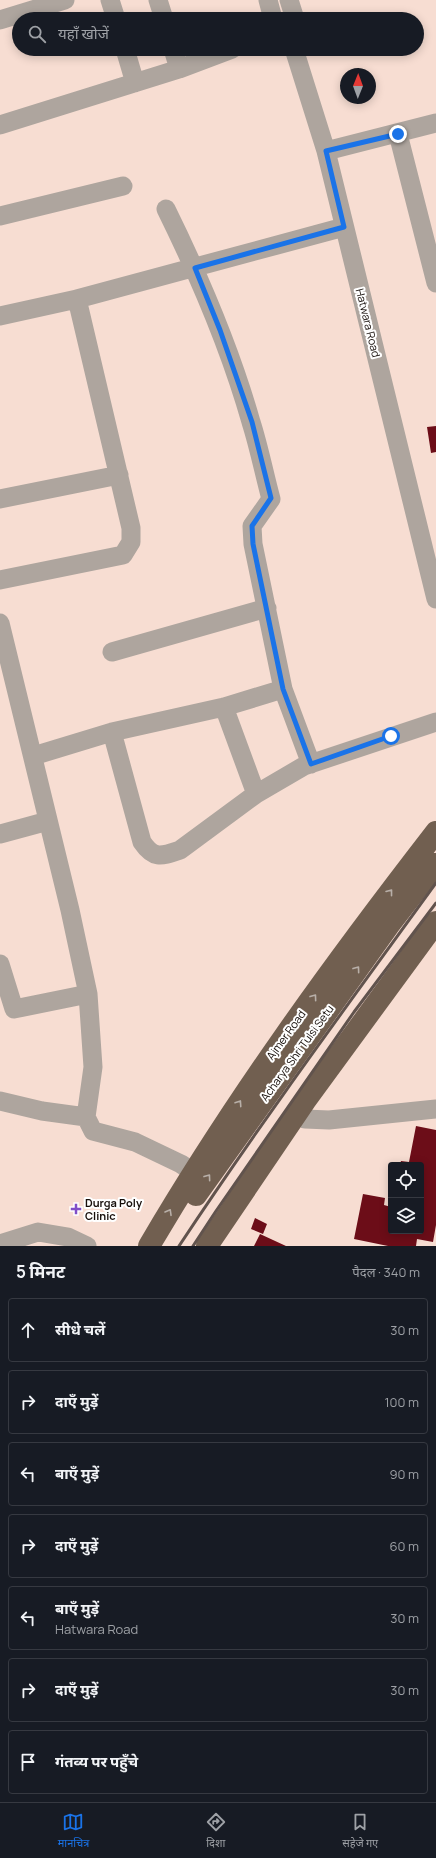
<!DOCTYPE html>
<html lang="hi">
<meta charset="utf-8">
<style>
body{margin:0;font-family:Manrope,"Noto Sans Devanagari",sans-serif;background:#242831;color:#f1f3f6}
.controls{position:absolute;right:12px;bottom:12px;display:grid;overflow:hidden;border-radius:4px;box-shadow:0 2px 10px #0003}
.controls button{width:36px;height:36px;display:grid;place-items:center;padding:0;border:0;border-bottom:1px solid #363941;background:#171b24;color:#f1f3f6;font:20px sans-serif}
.compass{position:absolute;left:340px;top:68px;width:36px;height:36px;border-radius:50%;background:#171b24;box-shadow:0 2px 10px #0003;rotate:1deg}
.stop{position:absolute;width:12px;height:12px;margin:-9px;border:3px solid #1a73e8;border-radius:50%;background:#fff}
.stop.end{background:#1a73e8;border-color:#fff;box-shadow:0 1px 4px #0008}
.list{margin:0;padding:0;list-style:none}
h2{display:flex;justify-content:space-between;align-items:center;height:52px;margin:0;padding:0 16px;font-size:17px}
h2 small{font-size:13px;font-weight:400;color:#9ea1a6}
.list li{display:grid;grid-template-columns:26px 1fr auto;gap:12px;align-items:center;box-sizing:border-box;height:64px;margin:0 8px 8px;padding:0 8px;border:1px solid #363941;border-radius:4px}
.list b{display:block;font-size:15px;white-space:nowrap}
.list p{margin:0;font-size:13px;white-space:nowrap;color:#9ea1a6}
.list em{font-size:13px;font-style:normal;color:#9ea1a6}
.icon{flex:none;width:22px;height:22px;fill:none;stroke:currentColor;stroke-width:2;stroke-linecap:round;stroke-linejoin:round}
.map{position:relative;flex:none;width:436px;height:1246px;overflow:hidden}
.search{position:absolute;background:#171b24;box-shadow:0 2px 10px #0003;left:12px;right:12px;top:12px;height:44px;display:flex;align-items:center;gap:10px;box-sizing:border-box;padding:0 14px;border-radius:22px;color:#9ea1a6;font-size:15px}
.sheet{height:556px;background:#171b24}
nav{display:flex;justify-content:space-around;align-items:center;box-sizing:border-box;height:56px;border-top:1px solid #363941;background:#171b24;font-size:11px;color:#9ea1a6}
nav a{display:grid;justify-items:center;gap:2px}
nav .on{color:#1a73e8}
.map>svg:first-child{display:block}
.building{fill:#6c0d18}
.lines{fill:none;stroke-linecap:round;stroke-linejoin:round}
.minor{stroke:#aea59e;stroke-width:19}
.highway{stroke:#715f50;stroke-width:22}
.rail{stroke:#61534d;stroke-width:3}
.oneway{stroke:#b8afa8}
.route{stroke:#1a73e8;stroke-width:5}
.poi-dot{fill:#804ec7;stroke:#fff;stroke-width:1.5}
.labels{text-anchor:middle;stroke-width:4;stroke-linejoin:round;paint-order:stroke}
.street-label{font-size:11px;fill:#170f0b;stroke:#fff}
.poi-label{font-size:11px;font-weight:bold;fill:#170f0b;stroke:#fff;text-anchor:start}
</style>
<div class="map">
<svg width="436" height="1246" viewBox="0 0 436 1246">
<rect width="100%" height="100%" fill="#f7ddd2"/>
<!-- building -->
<path class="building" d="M436,426v26l-5,1 -4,-26z
M416,1126l20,4v95l-3,17 -16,-3 -1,7h-28l-34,-7 9,-45 22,4 -1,7 7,2v24h30v-66h-21l1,-4 8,1z
M255,1218l12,6 -4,10 -12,-5z
M260,1234l26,12h-32z"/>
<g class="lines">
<!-- minor -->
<path class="minor" d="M110,0l6,19
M158,0l6,19
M268,0l5,19
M289,0l6,19
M0,20l65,-20
M125,49l10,34
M173,49l6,20
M294,49l32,102 110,448
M0,125l179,-56 53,-20
M398,134l38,149
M326,151l110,-28
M166,209c34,69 64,139 85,213 8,25 13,51 20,77l-19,27 1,18 30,145
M0,216l123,-30
M77,299l267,-72
M0,316l77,-17 54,229v14l-8,13 -123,25
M0,499l119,-24
M0,623l70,287 18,84 5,73 -7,50 7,14 42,11 46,22 12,8
M112,652l155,-44
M224,707l32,87
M112,732l30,110c12,18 20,14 38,8l76,-56 48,-28 132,-44
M33,756l79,-24 112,-25 59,-18 28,75
M0,834l48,-13
M0,964l14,45 74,-15
M0,1101l42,10 44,6
M305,1119l24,1 107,-11
M0,1244l38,-12 30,5 19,9"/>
<!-- highway -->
<path class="highway" d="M196,1195l193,-270 47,-61
M149,1246c85,-145 184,-281 287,-414
M207,1246l98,-145 131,-179"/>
<!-- rail -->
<path class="rail" d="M179,1246c82,-124 170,-243 257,-363
M193,1246l23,-35 138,-199 82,-109"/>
</g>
<!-- one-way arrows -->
<defs><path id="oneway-chevron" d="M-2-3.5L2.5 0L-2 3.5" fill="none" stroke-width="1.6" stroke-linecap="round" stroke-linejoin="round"/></defs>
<g class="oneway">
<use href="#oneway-chevron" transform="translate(390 892) rotate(-52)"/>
<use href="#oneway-chevron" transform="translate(357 969) rotate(-54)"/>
<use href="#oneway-chevron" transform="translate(314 997) rotate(-54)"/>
<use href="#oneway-chevron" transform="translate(239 1103) rotate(-56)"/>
<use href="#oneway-chevron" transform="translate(208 1177) rotate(-54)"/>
<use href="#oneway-chevron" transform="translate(169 1212) rotate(-60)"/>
</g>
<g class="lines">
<!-- route -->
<path class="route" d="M391,736l-80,28 -28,-75 -30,-145 -1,-18 19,-28 -19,-76 -32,-92 -25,-62 149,-41 -18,-76 72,-17"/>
</g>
<!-- markers -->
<path class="poi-dot" d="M74 1203h4v4h4v4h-4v4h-4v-4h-4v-4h4z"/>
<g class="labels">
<!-- street labels -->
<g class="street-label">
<text transform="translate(368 323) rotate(76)" y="4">Hatwara Road</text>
<text transform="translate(286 1035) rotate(-54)" y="4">Ajmer Road</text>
<text transform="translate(297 1053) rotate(-54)" y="4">Acharya Shri Tulsi Setu</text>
</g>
<!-- poi labels -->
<g class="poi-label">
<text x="85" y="1207">Durga Poly<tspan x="85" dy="13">Clinic</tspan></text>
</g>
</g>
</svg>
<div class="controls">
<button><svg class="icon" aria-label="locate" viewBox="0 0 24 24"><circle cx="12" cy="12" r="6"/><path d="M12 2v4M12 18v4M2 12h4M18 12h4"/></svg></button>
<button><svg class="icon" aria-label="layers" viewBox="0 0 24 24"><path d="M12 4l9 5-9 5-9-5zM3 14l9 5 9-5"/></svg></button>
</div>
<svg class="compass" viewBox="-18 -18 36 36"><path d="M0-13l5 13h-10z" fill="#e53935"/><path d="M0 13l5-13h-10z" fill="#9ea1a6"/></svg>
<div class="stop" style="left:391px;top:736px"></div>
<div class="stop end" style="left:398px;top:134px"></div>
<div class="search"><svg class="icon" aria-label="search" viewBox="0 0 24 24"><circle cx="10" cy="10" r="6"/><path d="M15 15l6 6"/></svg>यहाँ खोजें</div>
</div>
<section class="sheet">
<h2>5 मिनट<small>पैदल · 340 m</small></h2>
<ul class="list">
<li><svg class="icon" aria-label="ahead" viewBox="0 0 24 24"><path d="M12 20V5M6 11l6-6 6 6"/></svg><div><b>सीधे चलें</b></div><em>30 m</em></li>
<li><svg class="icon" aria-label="right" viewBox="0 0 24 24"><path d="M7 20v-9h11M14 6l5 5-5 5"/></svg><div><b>दाएँ मुड़ें</b></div><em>100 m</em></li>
<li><svg class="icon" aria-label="left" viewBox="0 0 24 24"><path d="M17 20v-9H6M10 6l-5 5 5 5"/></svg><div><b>बाएँ मुड़ें</b></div><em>90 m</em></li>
<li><svg class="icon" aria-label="right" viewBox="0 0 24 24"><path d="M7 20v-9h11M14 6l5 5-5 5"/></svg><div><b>दाएँ मुड़ें</b></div><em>60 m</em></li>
<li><svg class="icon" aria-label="left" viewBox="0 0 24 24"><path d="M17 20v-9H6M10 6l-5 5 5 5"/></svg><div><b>बाएँ मुड़ें</b><p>Hatwara Road</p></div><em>30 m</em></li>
<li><svg class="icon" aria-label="right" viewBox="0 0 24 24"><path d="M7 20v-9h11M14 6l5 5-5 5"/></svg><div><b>दाएँ मुड़ें</b></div><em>30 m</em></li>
<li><svg class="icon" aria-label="arrive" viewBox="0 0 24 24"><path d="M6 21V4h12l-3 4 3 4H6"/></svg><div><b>गंतव्य पर पहुँचे</b></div></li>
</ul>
</section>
<nav>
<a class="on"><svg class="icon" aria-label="map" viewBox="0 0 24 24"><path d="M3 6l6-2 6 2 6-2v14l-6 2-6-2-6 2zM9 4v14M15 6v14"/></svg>मानचित्र</a>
<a><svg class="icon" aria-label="directions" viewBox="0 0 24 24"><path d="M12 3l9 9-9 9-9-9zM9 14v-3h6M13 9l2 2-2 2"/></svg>दिशा</a>
<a><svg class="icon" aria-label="saved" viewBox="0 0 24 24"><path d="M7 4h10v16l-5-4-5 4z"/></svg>सहेजे गए</a>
</nav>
